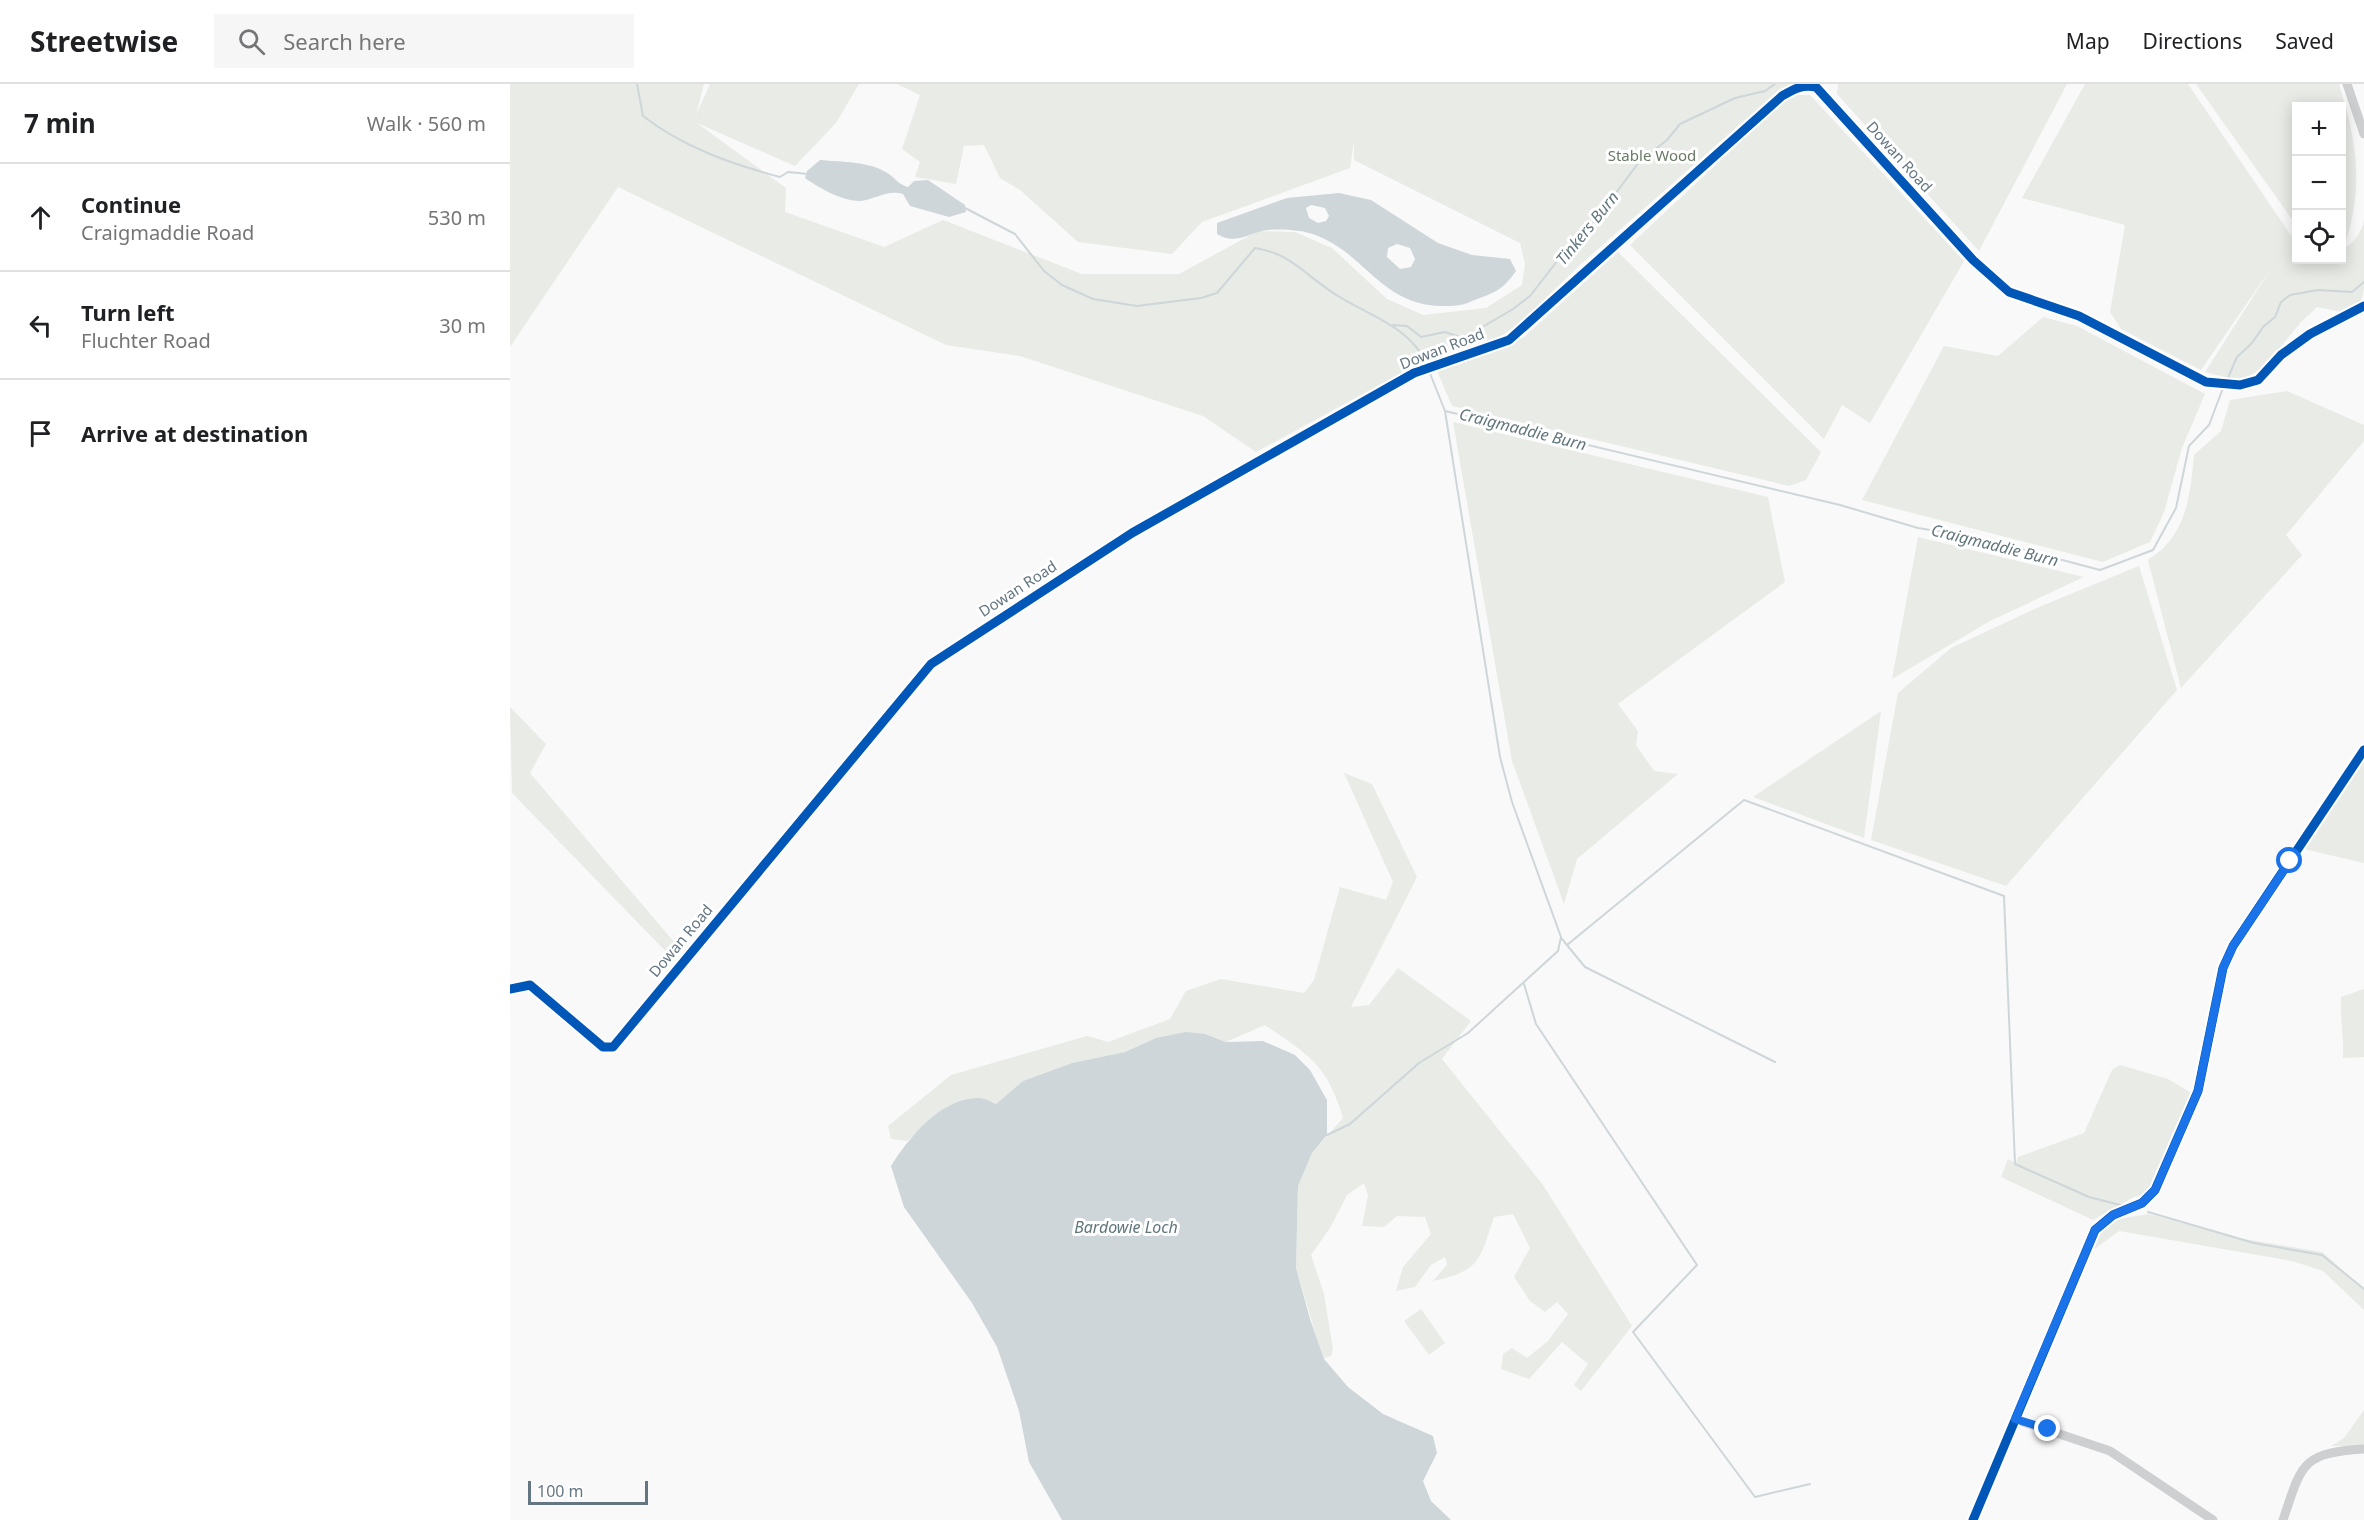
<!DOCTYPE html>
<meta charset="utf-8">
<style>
body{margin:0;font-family:"Noto Sans",sans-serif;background:#f6f6f6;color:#202124}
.controls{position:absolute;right:18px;top:18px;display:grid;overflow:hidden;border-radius:0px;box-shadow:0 3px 15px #0003}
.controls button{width:54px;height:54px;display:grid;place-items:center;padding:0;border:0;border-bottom:2px solid #e0e0e0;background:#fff;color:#202124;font:30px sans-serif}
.scale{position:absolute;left:18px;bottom:15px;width:120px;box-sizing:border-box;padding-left:6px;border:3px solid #657683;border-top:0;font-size:16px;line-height:21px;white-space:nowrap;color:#657683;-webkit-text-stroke:4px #fff;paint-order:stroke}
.stop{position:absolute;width:18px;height:18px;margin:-14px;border:4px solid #1a73e8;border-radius:50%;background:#fff}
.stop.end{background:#1a73e8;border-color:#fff;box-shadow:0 2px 6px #0008}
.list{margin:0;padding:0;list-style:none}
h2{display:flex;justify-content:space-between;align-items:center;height:78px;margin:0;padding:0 24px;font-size:26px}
h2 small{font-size:20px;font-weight:400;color:#757577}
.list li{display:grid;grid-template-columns:39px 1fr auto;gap:18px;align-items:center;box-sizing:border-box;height:108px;padding:0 24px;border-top:2px solid #e0e0e0}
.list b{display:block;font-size:22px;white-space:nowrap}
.list p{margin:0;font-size:20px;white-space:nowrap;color:#757577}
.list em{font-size:20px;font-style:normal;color:#757577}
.icon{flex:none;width:33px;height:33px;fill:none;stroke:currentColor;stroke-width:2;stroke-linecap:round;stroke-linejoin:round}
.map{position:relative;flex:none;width:1854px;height:1436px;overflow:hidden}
header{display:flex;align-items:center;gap:36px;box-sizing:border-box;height:84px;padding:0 30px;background:#fff;border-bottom:2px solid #e0e0e0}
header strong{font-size:28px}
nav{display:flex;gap:33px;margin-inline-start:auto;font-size:21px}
.search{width:420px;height:54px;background:#f6f6f6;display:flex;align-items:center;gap:15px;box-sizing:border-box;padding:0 21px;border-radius:0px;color:#757577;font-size:22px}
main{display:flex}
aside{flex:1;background:#fff}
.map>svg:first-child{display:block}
.green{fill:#e8ebe6}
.water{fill:#ced6d9;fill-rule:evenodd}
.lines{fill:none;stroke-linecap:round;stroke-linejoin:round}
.stream{stroke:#ced6d9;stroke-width:2}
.minor{stroke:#cecfd0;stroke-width:9}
.cycleway-casing{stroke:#fff;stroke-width:13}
.cycleway{stroke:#0057b8;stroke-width:9}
.route{stroke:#1a73e8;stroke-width:8}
.labels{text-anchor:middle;stroke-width:6;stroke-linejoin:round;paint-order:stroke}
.park-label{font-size:15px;fill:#687a64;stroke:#fff}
.street-label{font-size:15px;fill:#657683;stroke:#fff}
.water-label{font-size:16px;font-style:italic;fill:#60757c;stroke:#fff}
</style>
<header>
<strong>Streetwise</strong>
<div class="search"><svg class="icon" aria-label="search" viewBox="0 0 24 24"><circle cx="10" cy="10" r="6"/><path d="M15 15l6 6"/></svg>Search here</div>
<nav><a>Map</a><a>Directions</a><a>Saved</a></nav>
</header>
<main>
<aside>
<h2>7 min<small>Walk · 560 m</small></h2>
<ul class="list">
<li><svg class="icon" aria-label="ahead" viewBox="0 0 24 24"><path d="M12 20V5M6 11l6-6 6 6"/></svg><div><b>Continue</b><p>Craigmaddie Road</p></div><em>530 m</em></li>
<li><svg class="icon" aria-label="left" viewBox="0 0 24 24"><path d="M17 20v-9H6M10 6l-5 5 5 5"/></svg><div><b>Turn left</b><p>Fluchter Road</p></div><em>30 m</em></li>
<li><svg class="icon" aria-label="arrive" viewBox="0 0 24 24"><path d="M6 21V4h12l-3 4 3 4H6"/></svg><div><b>Arrive at destination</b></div></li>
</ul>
</aside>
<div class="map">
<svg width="1854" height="1436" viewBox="0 0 1854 1436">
<rect width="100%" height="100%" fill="#f9f9f9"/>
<!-- green -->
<path class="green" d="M0,0h194l-8,31 14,-31h149l-23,39 -41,43 -98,-43 89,65 -1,24 99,35 59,-27 139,54h97l79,-43 37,1 37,16 55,51 36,16 63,-7 36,-23 3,-21 -5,-21 -166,-83v-18l-4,26 -148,54 -30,32 -94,-12 -58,-52 -20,-12 -16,-33 -20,1 -8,38 -41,-7 5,-15 -18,-13 18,-54 -23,-11h894l-11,5 -198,174 -59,57 -23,17 -82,27 -162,88 -53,-36 -183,-60 -74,-11 -328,-158 -108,160z
M1328,0h229l-88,167 -142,-157z
M1575,0h103l104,153 4,3v20h46v-11c10,-3 21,-18 22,-29v69l-3,13 -20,10 -24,-5 -16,15 -37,45 -23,14 -36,-9 69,-108 -73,106 -80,-41 -11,-17 15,-87 -103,-27z
M1686,0h143c18,58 25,103 6,160l-3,1v-139h-46v119z
M1287,11h13l154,166 -94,162 -28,-18 -18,34 -194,-194 152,-142z
M1108,168l203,200 -15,28 -17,6 -337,-80 -15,-35 69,-24 18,-10z
M1533,233l34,9 128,68 -23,54 -18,64 -14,30 -47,20 -241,-62 82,-154 54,10z
M1777,307l77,34v16l-78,94 16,20 -121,133 -33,-128c39,-25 42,-63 46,-105l27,-24 9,-31z
M943,338l315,75 17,85 -167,122 20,27 -2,14 18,26 24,3 -101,85 -13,45 -52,-143z
M1408,453l166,40 -94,44 -98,58z
M1629,482l38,124 -171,196 -135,-46 27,-147 53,-45 88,-41z
M0,623l36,37 -16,29 151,177 -6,11 -163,-168z
M1371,627l-17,127 -111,-41z
M1854,675v104l-60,-14z
M834,689l28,11 45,93 -66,130 18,-2 29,-37 73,53 -29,38 101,126 89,141 -51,65 -7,-6 14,-21 -26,-22 -33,37 -28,-10 2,-15 9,-6 15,10 21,-17 20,-27 -11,-12 -12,10 -15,-11 -16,-24 16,-29 -17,-34 -19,3c-14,42 -13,54 -61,64l14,-16 -2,-8 -14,8 -16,22 -19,4 7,-24 28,-33 -6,-17 -28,-1 -13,11 -22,-1 6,-31 -4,-12 -17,12 -17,33 -19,27 13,39 9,55 -2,7 -8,3 -27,-91 2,-82 14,-33 31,-35c-16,-54 -34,-63 -78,-93l-39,17 -21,-8 -49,4 -31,14 -53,11 -49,18 -27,23c-39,-16 -61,13 -89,37l-16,-2 -3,-13 63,-51 136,-39 21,6 62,-23 16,-28 35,-12 83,14 10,-13 26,-93 46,13 7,-18z
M1854,905v68l-21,1c1,-21 -3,-40 -2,-61z
M1610,981l48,14 25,15 -30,69 -17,31 -12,3 -41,23 -92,-43 7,-18 8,4 2,-6 66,-24 28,-63z
M1639,1130l83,23 90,15 42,37v21l-41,-39 -31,-10 -173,-30 -31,23c15,-34 26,-35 61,-40z
M911,1225l24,34 -16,12 -25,-34z
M1854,1326v36h-33l13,-8z"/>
<!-- water -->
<path class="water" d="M310,76c22,2 50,1 69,14 8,6 9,10 19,13l6,-6 14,-1 37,25 1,7 -17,5 -39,-11 -7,-12c-14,-4 -24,3 -37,6 -18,5 -47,-12 -61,-22l2,-7z
M829,109l32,7 67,43 34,12 38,4 6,12c-15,21 -21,21 -44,30 -10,5 -19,5 -31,5 -64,-1 -79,-61 -136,-74 -10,-2 -26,-3 -37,-2 -19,2 -32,16 -51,4v-11l70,-25zM801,121l14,3 4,8 -3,5 -8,2 -9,-5 -3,-10zM887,160l13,4 5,11 -4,8 -11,2 -13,-12 1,-9z
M676,948l19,2 21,8 37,-1 32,14 15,15 17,30v35l-15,18 -14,33 -2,82 14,51 14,40 24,28 35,27 50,22 4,17 -14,28 8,20 20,19h-389l-33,-58 -10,-51 -22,-64 -25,-44 -68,-96 -13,-41c18,-29 50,-68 88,-68 5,0 12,4 17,6l27,-23 49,-18 53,-11 31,-14z"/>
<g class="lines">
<!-- stream -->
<path class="stream" d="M127,0l6,32c40,31 88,48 137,61l8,-5 20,2
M455,124l50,26 29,37 18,14 31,14 44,7 64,-8 16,-5 38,-45c36,5 53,30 83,48 32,20 74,32 89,69
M883,241l14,1 14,11 24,-5 15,5 14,-5 39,-23 17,-13 28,-36 37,-39 44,-59 28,-22 13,-16 55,-26 30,-7 10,-7
M919,287l16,40 395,94 78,23 61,10 121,32 53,-20 23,-42 13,-62 20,-21 14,-37
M1717,296l10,-23 15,-14 11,-16 12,-10 6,-15 9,-7 28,-5 34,2 12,-10
M1052,855l23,28 190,95
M1057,861l177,-145 260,96 11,268 74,33 35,9
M1014,900l12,40 161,241 -64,67 122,165 55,-13
M817,1051l23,-11 69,-61 49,-30 90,-82 3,-14 -49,-135 -12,-45 -55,-346
M1638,1128l106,31 68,12 42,34"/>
<!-- minor -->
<path class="minor" d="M1837,0l17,50
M0,905l20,-4 73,62h10l318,-383 201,-131 282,-160 95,-33 273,-244c12,-7 20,-12 34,-9l157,173 36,32 70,24 127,66 34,3 18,-5 23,-25 29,-21 54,-28
M1505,1335l95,32 103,69
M1463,1436l122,-290 18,-15 29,-12 13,-13 43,-99 25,-123 10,-22 131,-196
M1773,1436c19,-56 18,-67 81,-71"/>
<!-- cycleway casing -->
<g class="cycleway-casing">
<path id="cycleway" d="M0,905l20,-4 73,62h10l318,-383 201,-131 282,-160 95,-33 273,-244c12,-7 20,-12 34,-9l157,173 36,32 70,24 127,66 34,3 18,-5 23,-25 29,-21 54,-28
M1463,1436l122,-290 18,-15 29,-12 13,-13 43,-99 25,-123 10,-22 131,-196"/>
</g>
<!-- cycleway -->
<use href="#cycleway" class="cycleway"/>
</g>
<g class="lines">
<!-- route -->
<path class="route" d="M1538,1345l-33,-10 80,-189 18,-15 29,-12 13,-13 43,-99 25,-123 10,-22 57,-85"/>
</g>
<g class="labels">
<!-- park labels -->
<g class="park-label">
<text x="1142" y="77">Stable Wood</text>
</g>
<!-- street labels -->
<g class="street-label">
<text transform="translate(1389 73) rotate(48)" y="5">Dowan Road</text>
<text transform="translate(932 265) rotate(-21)" y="5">Dowan Road</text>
<text transform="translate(508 505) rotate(-33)" y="5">Dowan Road</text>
<text transform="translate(171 857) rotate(-50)" y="5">Dowan Road</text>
</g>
<!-- water labels -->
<g class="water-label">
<text transform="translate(1077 144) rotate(-51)" y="6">Tinkers Burn</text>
<text transform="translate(1013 345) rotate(14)" y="6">Craigmaddie Burn</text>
<text transform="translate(1485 461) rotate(14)" y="6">Craigmaddie Burn</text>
<text x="616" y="1149">Bardowie Loch</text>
</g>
</g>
</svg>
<div class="controls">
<button>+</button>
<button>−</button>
<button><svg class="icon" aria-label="locate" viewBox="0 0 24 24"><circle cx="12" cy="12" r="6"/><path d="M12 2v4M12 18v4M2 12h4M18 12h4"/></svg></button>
</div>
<div class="scale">100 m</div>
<div class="stop" style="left:1780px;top:777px"></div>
<div class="stop end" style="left:1538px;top:1345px"></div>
</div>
</main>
